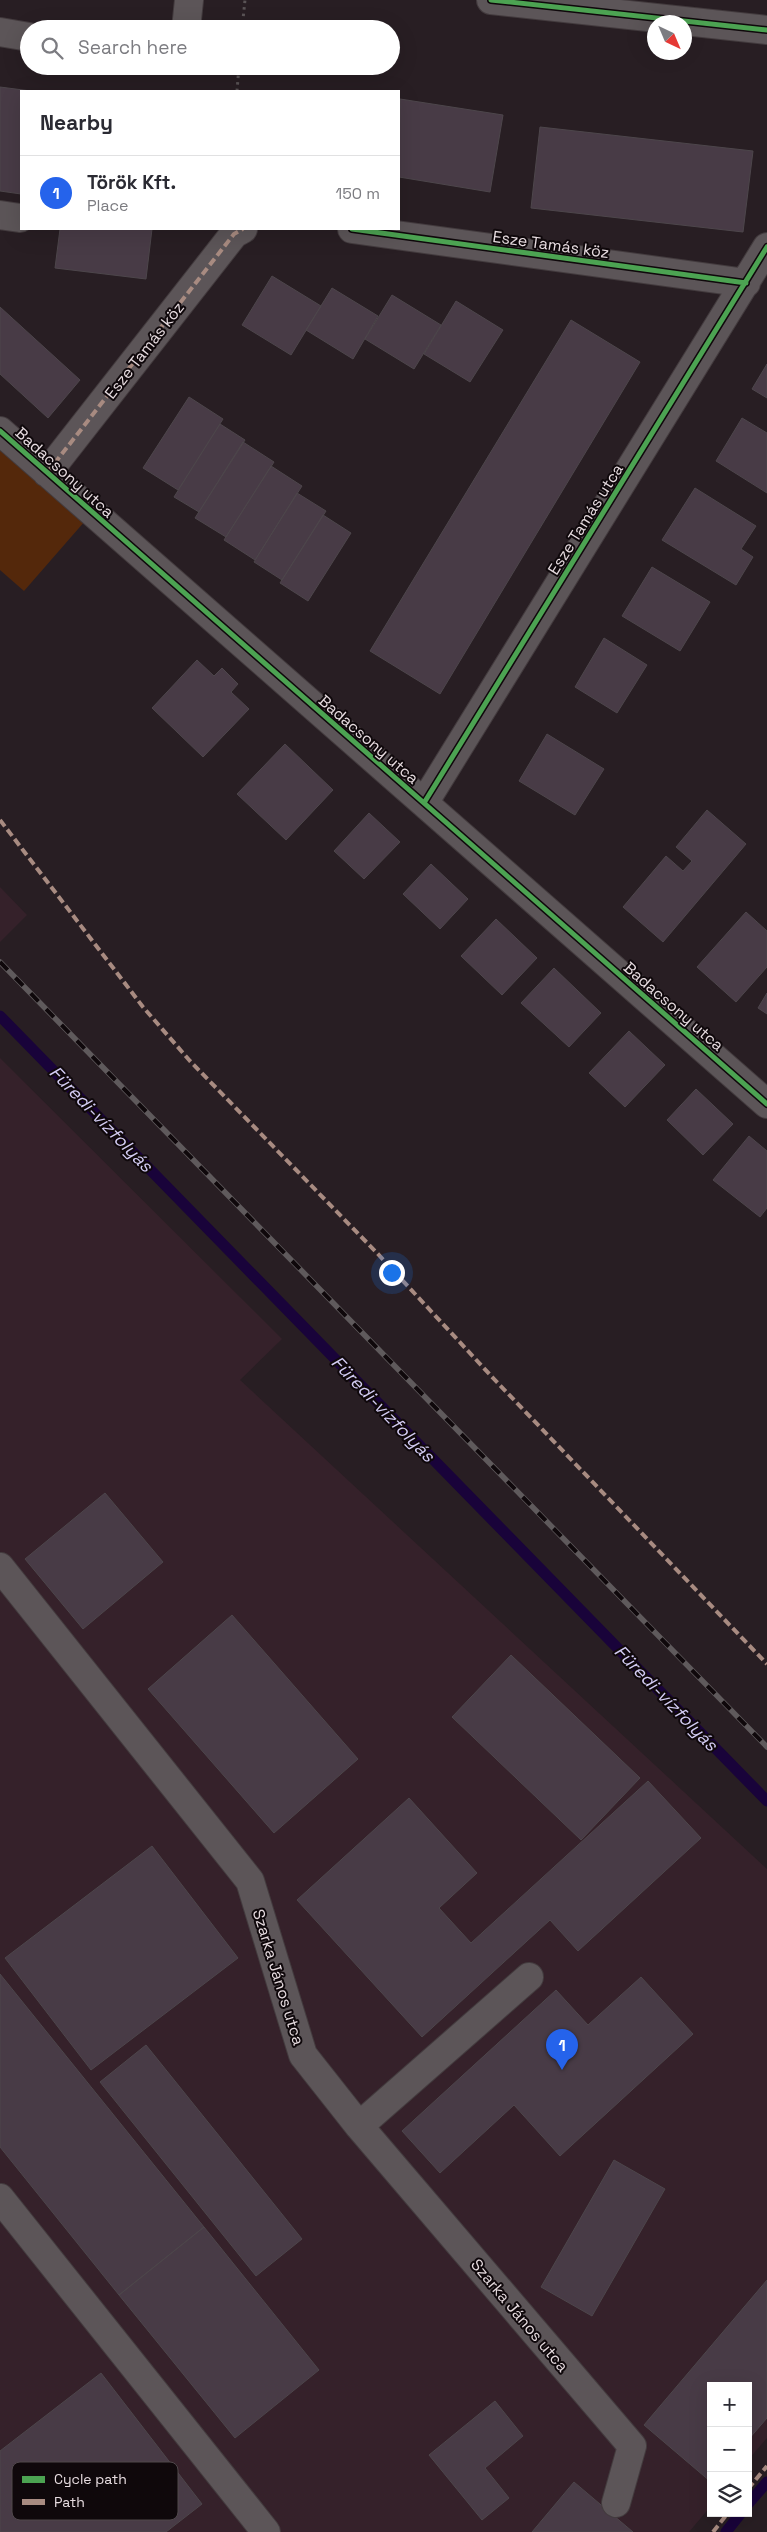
<!DOCTYPE html>
<meta charset="utf-8">
<style>
body{margin:0;font-family:"Space Grotesk",sans-serif;background:#f7f7f7;color:#2b2b33}
.controls{position:absolute;right:15px;bottom:15px;display:grid;overflow:hidden;border-radius:0px;box-shadow:0 5px 20px #0002}
.controls button{width:45px;height:45px;display:grid;place-items:center;padding:0;border:0;border-bottom:1px solid #e1e1e2;background:#fff;color:#2b2b33;font:25px sans-serif}
.compass{position:absolute;left:647px;top:15px;width:45px;height:45px;border-radius:50%;background:#fff;box-shadow:0 5px 20px #0002;rotate:136deg}
.you{position:absolute;left:391px;top:1272px;width:18px;height:18px;margin:-12px;border:4px solid #fff;border-radius:50%;background:#1a73e8;box-shadow:0 0 0 8px #1a73e833}
.badge{display:grid;place-items:center;width:32px;height:32px;border-radius:50%;background:#2563eb;color:#fff;font-size:16px;font-weight:700}
.pin{position:absolute;translate:-50% -41px;filter:drop-shadow(0 1px 2px #0008)}
.pin::after{content:'';position:absolute;top:26px;width:18px;height:15px;background:inherit;clip-path:polygon(0 0,100% 0,50% 100%)}
.list{margin:0;padding:0;list-style:none}
h2{display:flex;justify-content:space-between;align-items:center;height:65px;margin:0;padding:0 20px;font-size:21px}
h2 small{font-size:16px;font-weight:400;color:#7c7c81}
.list li{display:grid;grid-template-columns:32px 1fr auto;gap:15px;align-items:center;box-sizing:border-box;height:75px;padding:0 20px;border-top:1px solid #e1e1e2}
.list b{display:block;font-size:19px;white-space:nowrap}
.list p{margin:0;font-size:16px;white-space:nowrap;color:#7c7c81}
.list em{font-size:16px;font-style:normal;color:#7c7c81}
.icon{flex:none;width:28px;height:28px;fill:none;stroke:currentColor;stroke-width:2;stroke-linecap:round;stroke-linejoin:round}
.map{position:relative;flex:none;width:767px;height:2532px;overflow:hidden}
.search{position:absolute;background:#fff;box-shadow:0 5px 20px #0002;left:20px;top:20px;width:380px;height:55px;display:flex;align-items:center;gap:12px;box-sizing:border-box;padding:0 18px;border-radius:28px;color:#7c7c81;font-size:19px}
.panel{position:absolute;background:#fff;box-shadow:0 5px 20px #0002;left:20px;top:90px;width:380px;height:140px;border-radius:0px}
.map>svg:first-child{display:block}
.built{fill:#35212a}
.green{fill:#54280b}
.lines{fill:none;stroke-linecap:round;stroke-linejoin:round}
.stream{stroke:#19033a;stroke-width:11}
.building{fill:#483b46;stroke:#4d464b}
.minor-casing{stroke:#433b3e;stroke-width:30}
.path{stroke:#5a5456;stroke-width:3;stroke-dasharray:2.5 4;stroke-linecap:butt}
.minor{stroke:#5c5558;stroke-width:28}
.rail-casing{stroke:#5f5a5c;stroke-width:5.5}
.rail{stroke:#0f080b;stroke-width:4;stroke-dasharray:11;stroke-linecap:butt}
.quiet{stroke:#a88b81;stroke-width:4;stroke-dasharray:8 4;stroke-linecap:butt}
.cycleway-casing{stroke:#0f080b;stroke-width:8}
.cycleway{stroke:#4ca352;stroke-width:5}
.labels{text-anchor:middle;stroke-width:4;stroke-linejoin:round;paint-order:stroke}
.street-label{font-size:16px;fill:#e7dce0;stroke:#0f080b}
.water-label{font-size:18px;font-style:italic;fill:#d3ccf3;stroke:#0f080b}
.key{fill:#0f080b;stroke:#50484b;stroke-width:1}
.key-label{font-size:14px;fill:#e7dce0}
</style>
<div class="map">
<svg width="767" height="2532" viewBox="0 0 767 2532">
<rect width="100%" height="100%" fill="#281e23"/>
<!-- built -->
<path class="built" d="M0,887l27,28 -27,27z
M0,1058l282,281 -42,41 527,489v569l-19,22v-74h-37v120l-22,26h-689z"/>
<!-- green -->
<path class="green" d="M0,431l92,82 -68,78 -24,-21z"/>
<g class="lines">
<!-- stream -->
<path class="stream" d="M0,1016l767,785
M748,2504l19,-22
M726,2532l15,-19"/>
</g>
<!-- building -->
<path class="building" d="M0,87l31,4h-10v103l-21,-3z
M400,99l103,16 -13,77 -91,-15z
M540,127l213,24 -10,81 -212,-24z
M60,229h92l-6,50 -91,-11z
M272,276l49,30 -30,49 -49,-30z
M332,288l46,28 -25,43 -47,-29z
M392,295l49,30 -27,44 -49,-30z
M456,301l47,29 -33,52 -46,-28z
M0,307l80,73 -32,38 -48,-44z
M571,320l69,42 -200,332 -70,-43z
M767,364v34l-15,-9z
M189,397l34,22 -45,71 -35,-22z
M742,418l25,15v60l-51,-32z
M220,424l25,16 -46,72 -25,-15z
M243,442l31,20 -48,75 -31,-19z
M271,466l31,20 -47,74 -31,-20z
M695,488l61,38 -15,23 12,8 -17,28 -74,-45z
M297,493l29,18 -44,69 -28,-18z
M323,515l28,18 -43,68 -28,-18z
M652,567l58,35 -30,49 -58,-35z
M604,638l43,27 -30,48 -42,-26z
M197,660l17,16 8,-8 16,16 -7,8 18,17 -46,48 -51,-49z
M547,734l57,35 -29,46 -56,-34z
M285,744l48,46 -47,50 -49,-46z
M707,810l39,34 -83,98 -40,-35 43,-51 17,15 9,-10 -16,-14z
M369,813l31,29 -36,37 -30,-28z
M431,864l37,35 -28,30 -37,-35z
M746,912l21,19v36l-31,35 -39,-35z
M496,919l41,39 -35,37 -41,-39z
M554,968l47,45 -32,34 -48,-44z
M767,993v21l-9,-6z
M629,1031l36,34 -40,42 -36,-34z
M696,1089l37,35 -30,31 -36,-35z
M749,1136l18,15v57l-7,9 -47,-37z
M105,1493l58,69 -80,67 -58,-70z
M232,1615l126,144 -84,74 -126,-144z
M511,1655l129,123 -59,62 -129,-123z
M648,1781l53,57 -123,113 -28,-31 -128,117 -125,-137 112,-102 68,75 -38,35 32,35z
M152,1846l86,112 -147,112 -86,-112z
M0,1974l204,253 -85,68 -119,-148z
M641,1977l52,57 -133,122 -46,-51 -74,68 -38,-42 154,-141 32,35z
M146,2045l156,194 -46,37 -156,-194z
M614,2160l51,29 -73,127 -51,-29z
M204,2227l115,143 -84,68 -116,-143z
M767,2280v138l-19,22v-54h-37v96l-67,-57z
M101,2373l101,131 -36,28h-166v-81z
M495,2401l28,35 -38,32 24,30 -27,22 -53,-65z
M574,2482l59,50h-101z"/>
<g class="lines">
<!-- minor casing -->
<g class="minor-casing">
<path id="minor" d="M491,0l276,30
M186,29l3,-29
M0,32l29,5
M0,215l20,3
M352,229l394,54
M0,431l767,673
M47,473l187,-239 9,-5
M424,803l343,-556
M0,1567l250,314 53,174 56,71 273,320 -16,57
M359,2126l170,-149
M0,2198l266,334"/>
</g>
<!-- path -->
<path class="path" d="M242,29l3,-29
M237,91l2,-25"/>
<!-- minor -->
<use href="#minor" class="minor"/>
<!-- rail casing -->
<g class="rail-casing">
<path id="rail" d="M0,962l767,785"/>
</g>
<!-- rail -->
<use href="#rail" class="rail"/>
<!-- quiet -->
<path class="quiet" d="M47,473l187,-239 9,-5
M0,820l143,187 47,54 187,192 117,126 273,285
M748,2489l19,-23
M713,2532l15,-19"/>
<!-- cycleway casing -->
<g class="cycleway-casing">
<path id="cycleway" d="M491,0l276,30
M352,229l394,54
M0,431l767,673
M424,803l343,-556"/>
</g>
<!-- cycleway -->
<use href="#cycleway" class="cycleway"/>
</g>
<g class="labels">
<!-- street labels -->
<g class="street-label">
<text transform="translate(551 244) rotate(8)" y="6">Esze Tamás köz</text>
<text transform="translate(144 350) rotate(-52)" y="6">Esze Tamás köz</text>
<text transform="translate(65 472) rotate(42)" y="6">Badacsony utca</text>
<text transform="translate(585 519) rotate(-58)" y="6">Esze Tamás utca</text>
<text transform="translate(369 739) rotate(41)" y="6">Badacsony utca</text>
<text transform="translate(674 1006) rotate(41)" y="6">Badacsony utca</text>
<text transform="translate(279 1977) rotate(73)" y="6">Szarka János utca</text>
<text transform="translate(520 2315) rotate(50)" y="6">Szarka János utca</text>
</g>
<!-- water labels -->
<g class="water-label">
<text transform="translate(101 1119) rotate(46)" y="6">Füredi-vízfolyás</text>
<text transform="translate(383 1409) rotate(46)" y="6">Füredi-vízfolyás</text>
<text transform="translate(666 1698) rotate(46)" y="6">Füredi-vízfolyás</text>
</g>
</g>
<!-- legend -->
<rect x="12" y="2462" width="166" height="58" rx="8" class="key"/>
<rect x="22" y="2476" width="23" height="7" fill="#4ca352"/>
<rect x="22" y="2499" width="23" height="6" fill="#a88b81"/>
<g class="key-label">
<text x="54" y="2484">Cycle path</text>
<text x="54" y="2507">Path</text>
</g>
</svg>
<div class="controls">
<button>+</button>
<button>−</button>
<button><svg class="icon" aria-label="layers" viewBox="0 0 24 24"><path d="M12 4l9 5-9 5-9-5zM3 14l9 5 9-5"/></svg></button>
</div>
<svg class="compass" viewBox="-18 -18 36 36"><path d="M0-13l5 13h-10z" fill="#e53935"/><path d="M0 13l5-13h-10z" fill="#7c7c81"/></svg>
<div class="you"></div>
<div class="pin badge" style="left:562px;top:2070px">1</div>
<div class="search"><svg class="icon" aria-label="search" viewBox="0 0 24 24"><circle cx="10" cy="10" r="6"/><path d="M15 15l6 6"/></svg>Search here</div>
<section class="panel">
<h2>Nearby<small></small></h2>
<ul class="list">
<li><span class="badge">1</span><div><b>Török Kft.</b><p>Place</p></div><em>150 m</em></li>
</ul>
</section>
</div>
